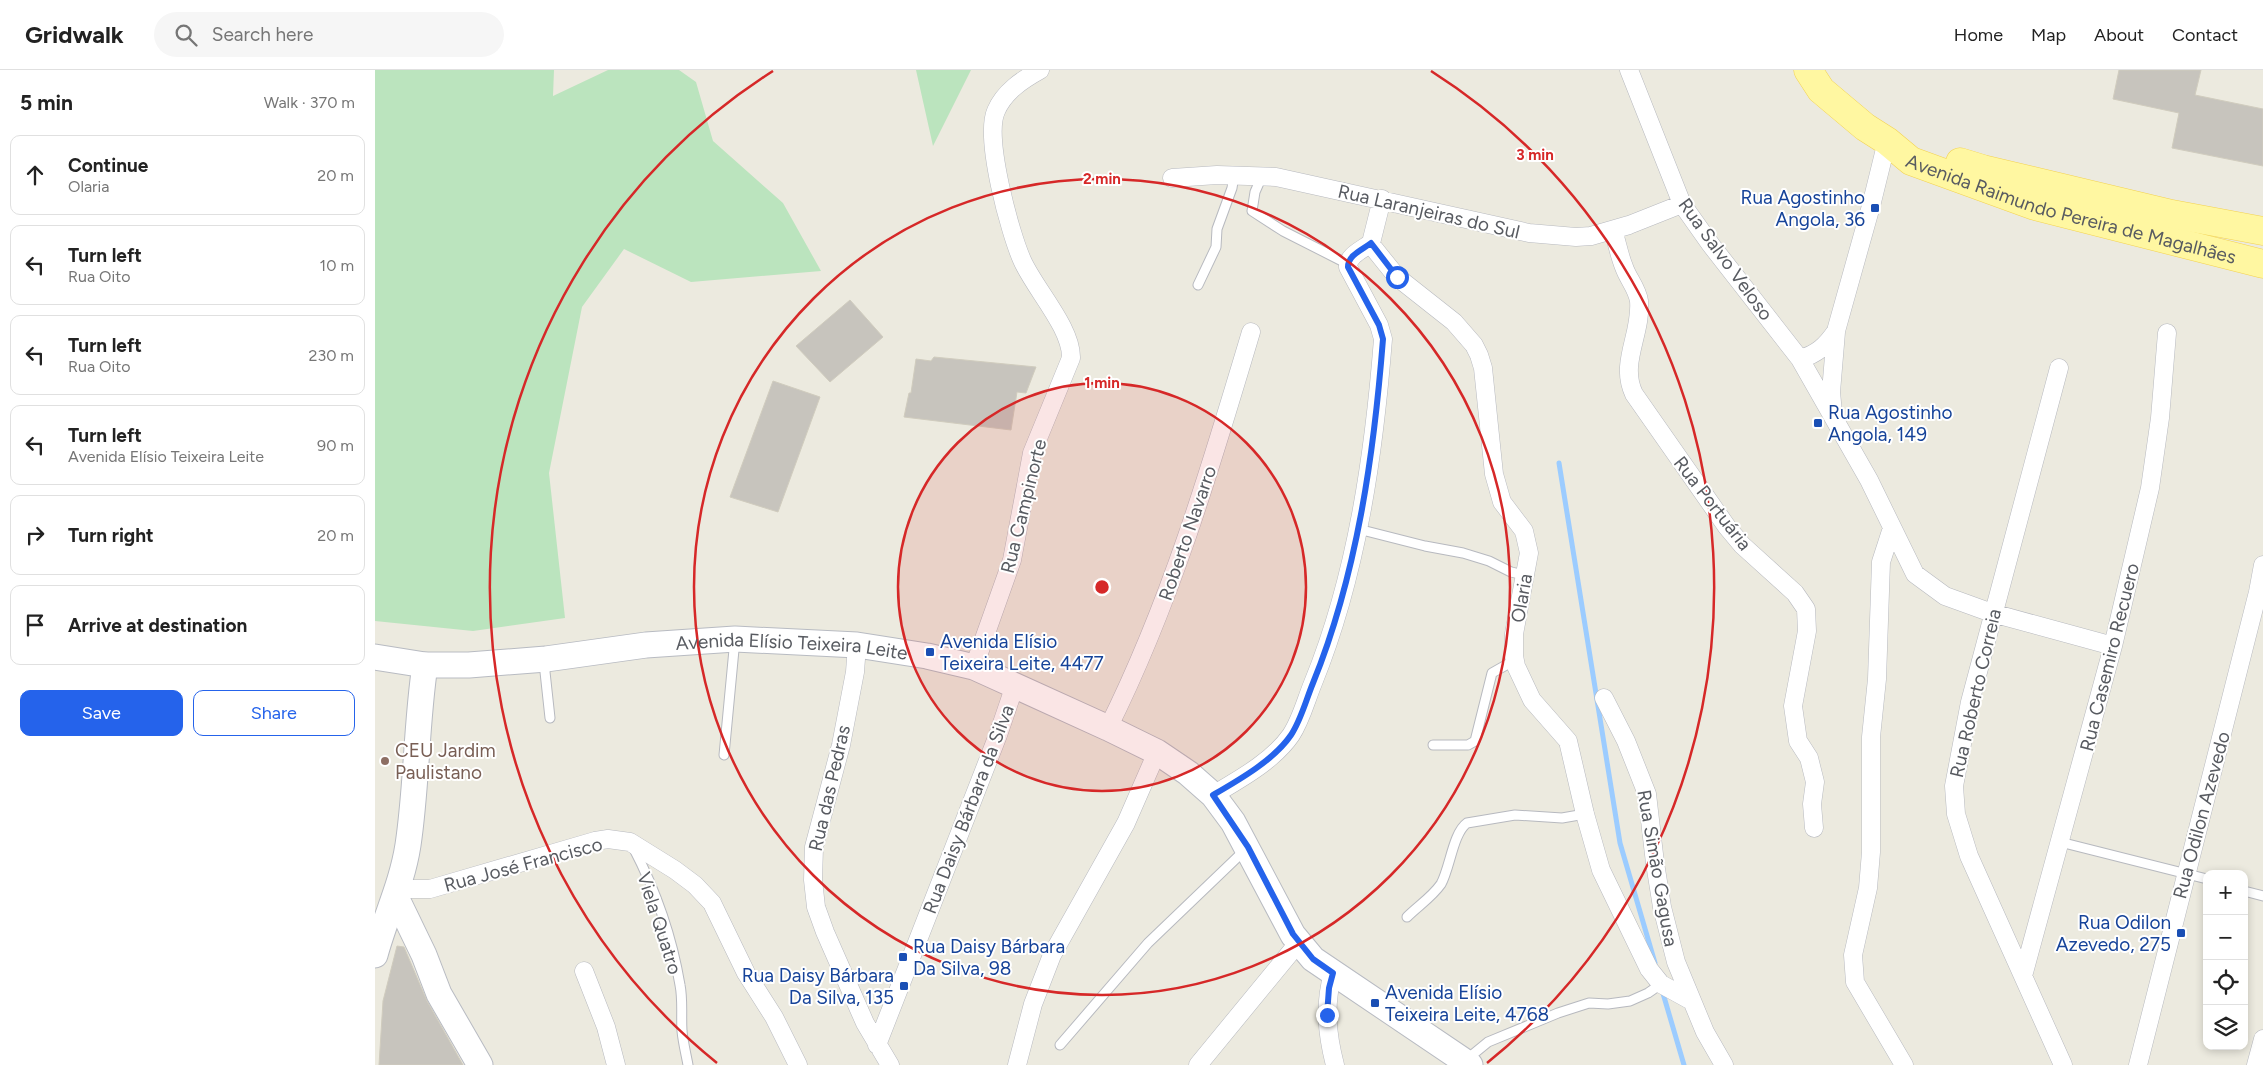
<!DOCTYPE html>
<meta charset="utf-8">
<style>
body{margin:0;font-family:Figtree,sans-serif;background:#f6f6f6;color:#222}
.controls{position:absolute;right:15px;bottom:15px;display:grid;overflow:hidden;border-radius:10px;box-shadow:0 2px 8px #0003}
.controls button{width:45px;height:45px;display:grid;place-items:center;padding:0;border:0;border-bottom:1px solid #e0e0e0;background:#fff;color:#222;font:25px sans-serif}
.stop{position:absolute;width:15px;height:15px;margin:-11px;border:4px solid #2563eb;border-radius:50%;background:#fff}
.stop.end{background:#2563eb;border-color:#fff;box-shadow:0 1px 5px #0008}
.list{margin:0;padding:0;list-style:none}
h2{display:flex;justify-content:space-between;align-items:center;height:65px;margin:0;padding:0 20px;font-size:21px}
h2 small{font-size:16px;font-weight:400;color:#767676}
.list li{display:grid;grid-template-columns:32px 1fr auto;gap:15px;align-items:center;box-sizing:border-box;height:80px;margin:0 10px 10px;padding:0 10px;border:1px solid #e0e0e0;border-radius:10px}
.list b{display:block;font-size:19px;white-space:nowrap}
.list p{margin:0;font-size:16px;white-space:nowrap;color:#767676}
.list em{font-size:16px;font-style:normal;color:#767676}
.actions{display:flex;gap:10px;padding:15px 20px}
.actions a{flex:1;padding:11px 0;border:1px solid #2563eb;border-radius:10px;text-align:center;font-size:18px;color:#2563eb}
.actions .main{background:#2563eb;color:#fff}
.icon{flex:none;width:28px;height:28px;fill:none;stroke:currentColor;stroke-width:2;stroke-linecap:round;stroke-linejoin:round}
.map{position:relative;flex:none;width:1888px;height:995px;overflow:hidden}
header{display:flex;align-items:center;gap:30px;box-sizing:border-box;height:70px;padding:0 25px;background:#fff;border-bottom:1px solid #e0e0e0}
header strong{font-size:24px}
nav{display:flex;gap:28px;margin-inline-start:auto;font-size:18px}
.search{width:350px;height:45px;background:#f6f6f6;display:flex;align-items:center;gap:12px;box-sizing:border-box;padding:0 18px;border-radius:28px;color:#767676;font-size:19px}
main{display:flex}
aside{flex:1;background:#fff}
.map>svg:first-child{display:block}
.green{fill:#bbe4be}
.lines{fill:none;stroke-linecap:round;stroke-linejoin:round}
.stream{stroke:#9cccff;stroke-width:5}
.building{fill:#c7c4bd;stroke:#d0ccbe}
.lane-casing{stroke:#b7b9bf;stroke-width:11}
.street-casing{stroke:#b7b9bf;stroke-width:19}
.secondary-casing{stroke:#b8bbc2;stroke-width:27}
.primary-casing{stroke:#f3d251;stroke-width:29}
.lane{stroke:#fff;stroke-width:9}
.street{stroke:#fff;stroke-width:18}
.secondary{stroke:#fff;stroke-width:25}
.primary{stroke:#fff7a1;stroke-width:28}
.route{stroke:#2563eb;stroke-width:6}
.ring{fill:none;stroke:#d62828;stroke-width:2.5}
.transit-dot{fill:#1a4fb4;stroke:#fff;stroke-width:2}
.education-dot{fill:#8d6e63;stroke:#fff;stroke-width:2}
.labels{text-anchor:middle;stroke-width:4;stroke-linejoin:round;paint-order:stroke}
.transit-label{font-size:19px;fill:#164399;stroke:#fff;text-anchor:start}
.street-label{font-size:19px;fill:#585b61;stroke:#fff}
.education-label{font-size:19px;fill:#785e54;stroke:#fff;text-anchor:start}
.centre{fill:#d62828;stroke:#fff;stroke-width:2.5}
.ring-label{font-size:15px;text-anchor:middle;font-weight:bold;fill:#d62828;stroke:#fff;stroke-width:4;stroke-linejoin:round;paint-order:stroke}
</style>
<header>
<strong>Gridwalk</strong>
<div class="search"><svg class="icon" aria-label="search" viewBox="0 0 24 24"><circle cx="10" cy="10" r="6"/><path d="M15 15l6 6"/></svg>Search here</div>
<nav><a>Home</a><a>Map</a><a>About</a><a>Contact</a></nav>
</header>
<main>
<aside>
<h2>5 min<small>Walk · 370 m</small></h2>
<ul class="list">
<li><svg class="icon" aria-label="ahead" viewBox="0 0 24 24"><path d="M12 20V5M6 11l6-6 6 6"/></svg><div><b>Continue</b><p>Olaria</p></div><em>20 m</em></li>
<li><svg class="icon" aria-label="left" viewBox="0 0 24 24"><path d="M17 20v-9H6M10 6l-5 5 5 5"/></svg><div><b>Turn left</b><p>Rua Oito</p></div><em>10 m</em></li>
<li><svg class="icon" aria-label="left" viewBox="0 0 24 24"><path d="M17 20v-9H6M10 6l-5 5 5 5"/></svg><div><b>Turn left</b><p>Rua Oito</p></div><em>230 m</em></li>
<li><svg class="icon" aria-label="left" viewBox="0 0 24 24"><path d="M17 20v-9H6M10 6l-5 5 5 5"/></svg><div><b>Turn left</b><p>Avenida Elísio Teixeira Leite</p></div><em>90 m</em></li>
<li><svg class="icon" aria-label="right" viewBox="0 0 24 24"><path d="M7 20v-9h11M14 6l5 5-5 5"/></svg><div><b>Turn right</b></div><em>20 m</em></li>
<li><svg class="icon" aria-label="arrive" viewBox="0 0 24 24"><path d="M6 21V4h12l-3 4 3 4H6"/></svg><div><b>Arrive at destination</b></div></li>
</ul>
<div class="actions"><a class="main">Save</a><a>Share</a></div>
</aside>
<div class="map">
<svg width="1888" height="995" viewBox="0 0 1888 995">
<rect width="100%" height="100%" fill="#eceadf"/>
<!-- green -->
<path class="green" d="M0,0h179l-1,26 55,-26h71l17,12 17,59 70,62 38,68 -130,11 -67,-33 -42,58 -33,166 16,145 -92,13 -98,-10z
M541,0h55l-38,76z"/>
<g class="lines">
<!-- stream -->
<path class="stream" d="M1184,393l61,380 35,120
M1287,920l22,75"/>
</g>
<!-- building -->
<path class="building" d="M1744,0h82l-6,25 68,14v57l-91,-18 7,-35 -66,-14z
M475,230l33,37 -53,45 -34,-36z
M559,287l102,10 -10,26 -9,-1 -6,38 -107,-13 5,-24h2l5,-34 15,2z
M398,311l47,16 -42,115 -48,-15z
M22,876l7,1 23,54 36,64h-84l4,-64z"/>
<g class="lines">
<!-- lane casing -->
<g class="lane-casing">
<path id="lane" d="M887,106l-7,16 -3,19 31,20 65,33
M823,215l18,-38 1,-18 15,-41 2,-13
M983,459l67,17 38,7 26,8 22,11 13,3
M171,590l-1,12 5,46
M1058,675h35l7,-4 17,-68 23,-13
M349,685l11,-116
M1685,772l147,37
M258,777c22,42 39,90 47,138 3,15 1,30 2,46 1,11 4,23 6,34
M1869,821l19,5
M1032,847c11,-11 25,-20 34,-33 9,-16 12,-51 26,-61l48,-8 47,3 23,-4
M685,975l88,-102 98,-94
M1091,990l22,-18 70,-29 31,-10 19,1 22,-3 18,-8 13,-9"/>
</g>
<!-- street casing -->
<g class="street-casing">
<path id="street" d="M1254,0l53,134 29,41 89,114 69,121 46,94 30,22 47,17 121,33
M797,108l45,-3 59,2 253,56 47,4 15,-1 38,-11 53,-21
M1007,129l-11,44 1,3 25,31 57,45 20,23 5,10 4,13 11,106 8,28 22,29 5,22 -15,81v22l2,10 16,34 36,41 17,73 16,56 48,99 12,15 29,16
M1238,160c4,12 6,25 11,37 4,12 13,21 15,34 3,33 -20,62 -5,93l93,133 15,18 53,48 11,16 1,22 -14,75 5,35 11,17 6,24 -3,22 2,24
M1425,289c17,-5 26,-13 36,-28l35,-125 16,-65
M1684,298l-89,334 -16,84 2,28 13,42 94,209
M1458,343l-2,-21 5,-60
M1517,458l-11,34 -4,117 -6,58v115l-3,36 -15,67 2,27 49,83
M482,575l-2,27 -14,73 -27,102 -1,33 3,27 9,25 40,91 25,42
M599,597l38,-107 20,-107 39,-95c1,-30 -37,-70 -49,-98 -12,-27 -38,-122 -26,-149 8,-19 26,-31 44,-41
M1229,628l22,43 21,53 8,69 7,44 14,55 29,70 19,33
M733,658c63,-126 103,-262 143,-396
M838,725c27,-16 60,-34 78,-60 10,-15 15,-35 22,-52 44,-108 61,-229 70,-344l-4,-14 -31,-58c0,-12 14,-17 23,-24
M23,819h32l165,-48 13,-2 22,3 45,28 20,15 17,18 34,70 28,44 24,48
M209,901l22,56 10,38
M958,903c-9,32 -6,61 2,92
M1648,906l90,-330 37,-158 10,-70 7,-85
M502,975l121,-310 17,-50
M642,995l16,-61 19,-49 74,-132 31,-71
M823,995l101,-123
M1763,995l120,-473 5,-27
M1881,995l7,-26"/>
</g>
<!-- secondary casing -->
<g class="secondary-casing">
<g id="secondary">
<path id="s1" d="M0,587l50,8h44l77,-6 100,-14 89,-6 122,6 70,11 47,11 134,61 49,24 31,21 25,22 20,27 60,113 20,24 157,106"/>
<path d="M21,827l28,58 15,39 41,71"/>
<path d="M0,885c10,-37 27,-71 33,-110 9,-60 8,-120 17,-180"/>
</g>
</g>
<!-- primary casing -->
<g class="primary-casing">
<g id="primary">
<path id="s2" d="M1433,0l13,20 44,37 22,14 24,20 124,45 228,58"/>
<path d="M1585,92l23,7 189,45 91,17"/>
</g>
</g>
<!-- lane -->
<use href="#lane" class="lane"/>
<!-- street -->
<use href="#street" class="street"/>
<!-- secondary -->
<use href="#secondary" class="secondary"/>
<!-- primary -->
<use href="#primary" class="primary"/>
</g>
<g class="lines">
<!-- route -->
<path class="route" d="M952,945l2,-27 4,-15 -20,-14 -20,-25 -45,-87 -35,-52c26,-15 61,-35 78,-60 10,-15 15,-35 22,-52 44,-108 61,-229 70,-344l-4,-14 -31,-58c0,-12 14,-17 23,-24l26,34"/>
</g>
<!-- distance rings -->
<circle cx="727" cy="517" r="204" fill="#d62828" fill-opacity=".12"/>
<g class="ring">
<circle cx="727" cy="517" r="204"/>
<circle cx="727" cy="517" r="408"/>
<path d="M342 993A612 612 0 0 1 398 1M1056 1A612 612 0 0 1 1112 993"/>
</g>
<!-- markers -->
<g class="transit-dot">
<rect x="1495" y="133" width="10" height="10" rx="2.5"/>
<rect x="1438" y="348" width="10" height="10" rx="2.5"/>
<rect x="550" y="577" width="10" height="10" rx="2.5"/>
<rect x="1801" y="858" width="10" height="10" rx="2.5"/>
<rect x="523" y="882" width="10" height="10" rx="2.5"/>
<rect x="524" y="911" width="10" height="10" rx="2.5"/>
<rect x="995" y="928" width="10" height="10" rx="2.5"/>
</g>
<circle class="education-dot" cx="10" cy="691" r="5"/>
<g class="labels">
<!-- transit labels -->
<g class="transit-label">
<text x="1490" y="134" text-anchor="end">Rua Agostinho<tspan x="1490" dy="22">Angola, 36</tspan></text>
<text x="1453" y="349">Rua Agostinho<tspan x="1453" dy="22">Angola, 149</tspan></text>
<text x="565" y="578">Avenida Elísio<tspan x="565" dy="22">Teixeira Leite, 4477</tspan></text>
<text x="1796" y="859" text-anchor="end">Rua Odilon<tspan x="1796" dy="22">Azevedo, 275</tspan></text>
<text x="538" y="883">Rua Daisy Bárbara<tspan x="538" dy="22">Da Silva, 98</tspan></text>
<text x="519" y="912" text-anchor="end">Rua Daisy Bárbara<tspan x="519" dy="22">Da Silva, 135</tspan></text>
<text x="1010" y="929">Avenida Elísio<tspan x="1010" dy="22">Teixeira Leite, 4768</tspan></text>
</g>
<!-- street labels -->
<g class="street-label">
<text dy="7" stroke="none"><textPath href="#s2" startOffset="306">Avenida Raimundo Pereira de Magalhães</textPath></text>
<text transform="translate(1054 141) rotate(13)" y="7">Rua Laranjeiras do Sul</text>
<text transform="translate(1351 189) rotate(54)" y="7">Rua Salvo Veloso</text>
<text transform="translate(1338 433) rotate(52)" y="7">Rua Portuária</text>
<text transform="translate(648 436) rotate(-76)" y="7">Rua Campinorte</text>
<text transform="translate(812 463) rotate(-71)" y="7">Roberto Navarro</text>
<text transform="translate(1146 528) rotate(-80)" y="7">Olaria</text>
<text dy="7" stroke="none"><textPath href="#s1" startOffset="419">Avenida Elísio Teixeira Leite</textPath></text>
<text transform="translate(1734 587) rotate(-76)" y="7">Rua Casemiro Recuero</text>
<text transform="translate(1600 623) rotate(-77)" y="7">Rua Roberto Correia</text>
<text transform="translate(454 718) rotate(-77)" y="7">Rua das Pedras</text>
<text transform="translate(593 739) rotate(-69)" y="7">Rua Daisy Bárbara da Silva</text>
<text transform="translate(1826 745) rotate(-75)" y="7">Rua Odilon Azevedo</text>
<text transform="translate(148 794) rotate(-15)" y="7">Rua José Francisco</text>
<text transform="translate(1283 798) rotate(80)" y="7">Rua Simão Gagusa</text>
<text transform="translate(285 853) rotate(72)" y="7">Viela Quatro</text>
</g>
<!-- education labels -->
<g class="education-label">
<text x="20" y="687">CEU Jardim<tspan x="20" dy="22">Paulistano</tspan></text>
</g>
</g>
<circle cx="727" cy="517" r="8" class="centre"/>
<g class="ring-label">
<text x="1160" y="90">3 min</text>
<text x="727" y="114">2 min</text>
<text x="727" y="318">1 min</text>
</g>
</svg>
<div class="controls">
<button>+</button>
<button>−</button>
<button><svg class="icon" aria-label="locate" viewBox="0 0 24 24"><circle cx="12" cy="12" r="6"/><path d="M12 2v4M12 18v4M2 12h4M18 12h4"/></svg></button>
<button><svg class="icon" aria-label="layers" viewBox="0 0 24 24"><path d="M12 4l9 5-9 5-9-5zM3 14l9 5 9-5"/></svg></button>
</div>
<div class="stop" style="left:1022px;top:207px"></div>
<div class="stop end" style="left:952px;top:945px"></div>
</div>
</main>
